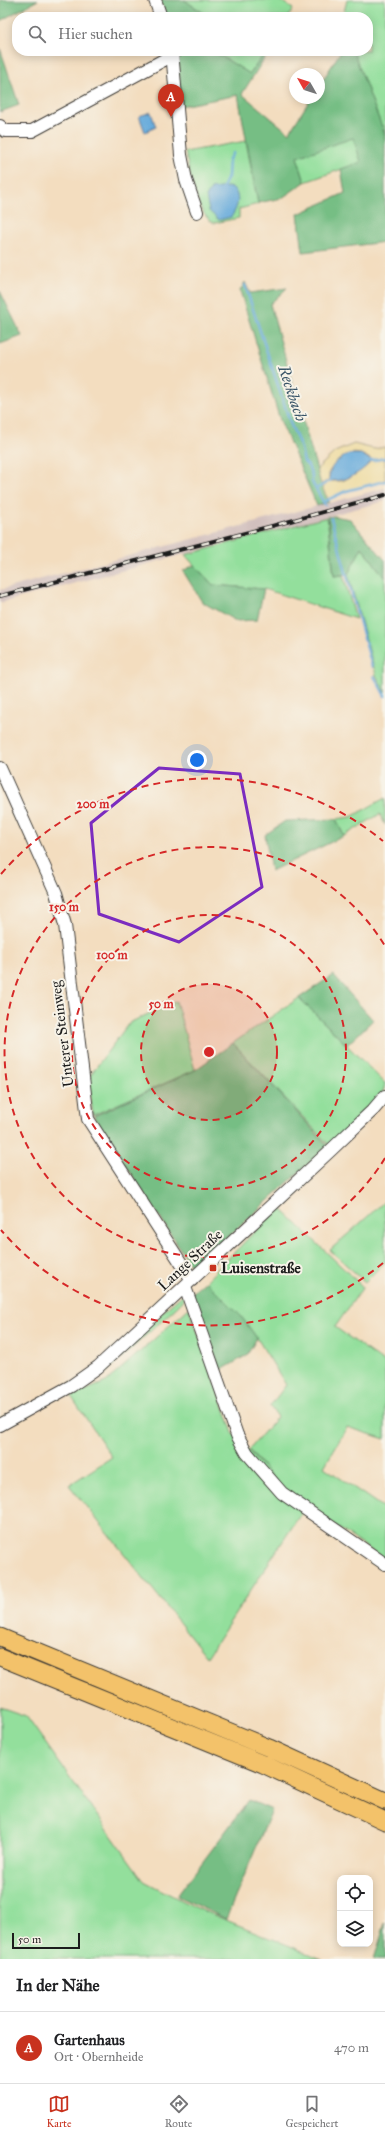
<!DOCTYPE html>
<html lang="de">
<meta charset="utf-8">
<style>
body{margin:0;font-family:"IM FELL Great Primer",serif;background:#f2f2f2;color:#202124}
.controls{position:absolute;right:12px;bottom:12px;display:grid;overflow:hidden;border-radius:8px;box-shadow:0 2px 10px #0003}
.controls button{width:36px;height:36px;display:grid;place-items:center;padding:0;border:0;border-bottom:1px solid #e0e0e0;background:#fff;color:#202124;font:20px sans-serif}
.compass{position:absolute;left:289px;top:68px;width:36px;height:36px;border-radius:50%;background:#fff;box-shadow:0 2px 10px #0003;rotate:309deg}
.scale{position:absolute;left:12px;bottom:10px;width:68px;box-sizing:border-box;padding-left:4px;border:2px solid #1c1c1c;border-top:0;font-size:11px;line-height:14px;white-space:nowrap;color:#1c1c1c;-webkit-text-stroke:3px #f7f3e8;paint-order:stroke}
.you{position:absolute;left:197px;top:760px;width:14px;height:14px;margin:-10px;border:3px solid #fff;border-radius:50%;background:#1a73e8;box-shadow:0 0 0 6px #1a73e833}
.badge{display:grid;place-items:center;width:26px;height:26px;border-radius:50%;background:#c8321e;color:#fff;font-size:13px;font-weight:700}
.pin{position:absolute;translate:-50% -33px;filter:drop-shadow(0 1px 2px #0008)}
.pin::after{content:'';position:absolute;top:21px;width:14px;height:12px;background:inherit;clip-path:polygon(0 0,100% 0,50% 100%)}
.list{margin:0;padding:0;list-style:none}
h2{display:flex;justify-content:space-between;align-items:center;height:52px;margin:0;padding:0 16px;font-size:17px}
h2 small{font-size:13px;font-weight:400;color:#757577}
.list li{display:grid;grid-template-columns:26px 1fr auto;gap:12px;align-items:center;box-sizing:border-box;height:72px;padding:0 16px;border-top:1px solid #e0e0e0}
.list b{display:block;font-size:15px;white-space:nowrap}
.list p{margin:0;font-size:13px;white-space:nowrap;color:#757577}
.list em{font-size:13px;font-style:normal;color:#757577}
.icon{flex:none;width:22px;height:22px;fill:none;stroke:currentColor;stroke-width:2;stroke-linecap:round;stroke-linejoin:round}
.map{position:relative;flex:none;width:385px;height:1959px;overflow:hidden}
.search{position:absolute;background:#fff;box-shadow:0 2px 10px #0003;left:12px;right:12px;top:12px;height:44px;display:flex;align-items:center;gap:10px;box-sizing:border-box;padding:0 14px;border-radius:16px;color:#757577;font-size:15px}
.sheet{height:124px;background:#fff}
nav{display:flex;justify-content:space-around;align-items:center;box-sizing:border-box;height:56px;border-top:1px solid #e0e0e0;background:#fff;font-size:11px;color:#757577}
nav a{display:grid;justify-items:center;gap:2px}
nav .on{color:#c8321e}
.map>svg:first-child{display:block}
.industrial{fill:#d1bfbd}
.green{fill:#93df9c;stroke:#587e5c}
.forest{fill:#76be84;stroke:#496d50}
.sand{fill:#eeda9e;stroke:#857b5d}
.water{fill:#66aadb;stroke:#41637c}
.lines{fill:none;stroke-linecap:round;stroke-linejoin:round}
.stream{stroke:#66aadb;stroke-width:2.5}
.minor-casing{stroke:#3c3934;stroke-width:14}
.highway-casing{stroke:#3c3934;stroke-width:19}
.minor{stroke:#fff;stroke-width:12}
.highway{stroke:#f3c26a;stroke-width:17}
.rail-casing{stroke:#1c1c1c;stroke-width:4}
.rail{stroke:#f7f3e8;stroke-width:2.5;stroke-dasharray:8;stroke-linecap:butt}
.marked{fill:none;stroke:#7b2cbf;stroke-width:3;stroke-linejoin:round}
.ring{fill:none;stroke:#d62828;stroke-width:2;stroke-dasharray:7 5}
.poi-dot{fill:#c8321e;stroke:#f7f3e8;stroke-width:1.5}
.labels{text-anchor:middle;stroke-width:4;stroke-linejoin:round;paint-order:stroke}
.street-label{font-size:15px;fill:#1c1c1c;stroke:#f7f3e8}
.poi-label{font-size:15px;font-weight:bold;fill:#1c1c1c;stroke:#f7f3e8;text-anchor:start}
.water-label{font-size:16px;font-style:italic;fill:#3a5568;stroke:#f7f3e8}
.centre{fill:#d62828;stroke:#f7f3e8;stroke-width:2}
.ring-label{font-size:12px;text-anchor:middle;font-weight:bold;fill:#d62828;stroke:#f7f3e8;stroke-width:4;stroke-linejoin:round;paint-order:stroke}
</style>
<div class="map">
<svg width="385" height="1959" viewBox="0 0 385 1959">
<rect width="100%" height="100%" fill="#f7f3e8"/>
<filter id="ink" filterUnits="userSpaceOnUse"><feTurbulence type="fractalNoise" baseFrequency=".025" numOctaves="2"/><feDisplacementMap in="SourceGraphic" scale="8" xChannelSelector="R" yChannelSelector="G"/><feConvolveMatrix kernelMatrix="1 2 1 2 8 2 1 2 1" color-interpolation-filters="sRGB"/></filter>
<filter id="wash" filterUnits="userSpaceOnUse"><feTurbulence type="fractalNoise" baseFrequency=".012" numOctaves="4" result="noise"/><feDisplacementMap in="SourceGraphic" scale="16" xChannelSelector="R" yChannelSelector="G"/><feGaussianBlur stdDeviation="0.9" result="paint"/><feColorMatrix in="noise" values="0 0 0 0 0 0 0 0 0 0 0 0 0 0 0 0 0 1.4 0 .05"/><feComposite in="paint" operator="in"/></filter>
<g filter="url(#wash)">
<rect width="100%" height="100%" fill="#f3ddbf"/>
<!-- industrial -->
<path class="industrial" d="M385,488v13l-385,102v-13z"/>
<!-- green -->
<path class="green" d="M184,0h96l13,9 -5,8h-78z
M347,0h38v135l-32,-84h15v-34h-23l-1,-5z
M213,51h53l-16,23z
M353,137l9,25 -57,20 -8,-25z
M246,141l12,63 -19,5v9l-25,5c-18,-8 -25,-53 -29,-71z
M327,517l7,59 9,-1 13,44 -92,-30 -51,-4 -28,-30z
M362,547l23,31v115l-9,-18 -28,-101z
M385,798v27l-5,-11 -36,22 -8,-17 15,-2z
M299,998l86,85c0,19 -40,50 -54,64l-98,-104z
M176,1001l19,69 -102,45 -5,-37 41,-55z
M385,1201v61l-20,20 -35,-32z
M279,1207l84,80 -28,40 50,36v76l-38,-12 -23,40 61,42v51l-101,-69 -35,-41 28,-33 -7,-11 16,-21 -29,-47 -17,-23 -34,-34z
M182,1295l2,2 -5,8 -75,69 -24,10z
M189,1308l44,125 69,79 -95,145 -138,-172 43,-28 -41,-61 35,-14z
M0,1707l26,9 118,165 50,26 128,52h-322z"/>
<!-- forest -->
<path class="forest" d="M0,0h38l-38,21z
M160,0h24l26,17h-44z
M0,48l19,57 -19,7z
M177,51h36l37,23 16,-23h3l-27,43 47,39 22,-35h8v-12l22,-35h12l32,84v107l-82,10 -5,-38 47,-21 -4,-24 20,-7 -8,-24 -56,19 8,25 -23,16 -24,5 -20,-108 -57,11z
M245,282l5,11 37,-5 -17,16 51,180 8,18 -12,4 -37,-86 -40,-129z
M0,291l22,45 -22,8z
M334,516l16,3 35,41v18l-23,-31 -14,27 -14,2 -6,-59z
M194,565l19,20 51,4 -7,31 -21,1 -34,-19 -19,-31z
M336,819l8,17 -73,35 -6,-36 20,-14z
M333,975l40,45 -26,25 -48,-47z
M233,1043l95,103 -135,123 -99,-153 101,-46z
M206,1281l34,34 17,23 -10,17 -27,16 -28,-78z
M249,1800l23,10 -46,109 -49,-23z
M385,1922v37h-11l11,-36z"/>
<!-- sand -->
<path class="sand" d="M354,444l20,5 11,-2v10l-13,3c-22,-14 -26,-4 -43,11v9l-8,4 -4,-15 18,-17z
M385,459v21l-39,11 -18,8 -6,-12 8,-6h13l20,-12 9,-8z"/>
<!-- water -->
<path class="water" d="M151,112l5,15 -11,5 -6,-16z
M228,187l6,2c7,9 3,20 -3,28l-12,3 -10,-9 -3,-14 5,-8z
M348,454h13l11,7c-13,13 -24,20 -43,20 0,-16 7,-19 19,-27z"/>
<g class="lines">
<!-- stream -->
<path class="stream" d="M222,190l6,-13 1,-18 4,-6
M245,285l46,140 10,23 3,14 4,4 4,9v7l13,23
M370,461l15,-3
M316,489l15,-9
M323,502l23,-11 39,-10
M331,518l41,149
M374,676l11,20"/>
</g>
</g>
<g filter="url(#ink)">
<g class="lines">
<!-- minor casing -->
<g class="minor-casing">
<path id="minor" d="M155,0l6,17
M172,51l9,104 5,25 11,32
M0,126l5,5h27l141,-76
M0,768l56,125 9,32 23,194 104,161
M185,1287l52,148 10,18 35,40 103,71
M0,1425l71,-39 27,-19 234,-218 41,-39 12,-14"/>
</g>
<!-- highway casing -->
<g class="highway-casing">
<path id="highway" d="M0,1637l269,111 116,53
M0,1657l263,107 122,57"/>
</g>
<!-- minor -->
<use href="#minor" class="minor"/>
<!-- highway -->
<use href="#highway" class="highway"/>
<!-- rail casing -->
<g class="rail-casing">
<path id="rail" d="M0,596l272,-70 113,-31"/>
</g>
<!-- rail -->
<use href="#rail" class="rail"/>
</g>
</g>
<!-- marked area -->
<path class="marked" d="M159,768l81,6 22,113 -83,55 -80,-28 -8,-91z"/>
<!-- distance rings -->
<circle cx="209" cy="1052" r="68" fill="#d62828" fill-opacity=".12"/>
<g class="ring">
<circle cx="209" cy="1052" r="68"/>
<circle cx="209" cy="1052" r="137"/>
<path d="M385 1158A205 205 0 1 1 385 946"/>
<path d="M383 1263A274 274 0 0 1 1 1230M1 874A274 274 0 0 1 383 841"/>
</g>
<!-- markers -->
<rect class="poi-dot" x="209" y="1264" width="8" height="8" rx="2"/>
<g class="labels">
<!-- street labels -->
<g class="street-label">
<text transform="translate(62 1034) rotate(-97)" y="5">Unterer Steinweg</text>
<text transform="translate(190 1260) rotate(-43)" y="5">Lange Straße</text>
</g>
<!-- poi labels -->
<g class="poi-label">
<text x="221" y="1273">Luisenstraße</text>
</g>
<!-- water labels -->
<g class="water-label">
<text transform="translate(293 393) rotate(71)" y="6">Reckbach</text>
</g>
</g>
<circle cx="209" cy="1052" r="6" class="centre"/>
<g class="ring-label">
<text x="93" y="808">200 m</text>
<text x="64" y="911">150 m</text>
<text x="112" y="959">100 m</text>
<text x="161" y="1008">50 m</text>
</g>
</svg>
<div class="controls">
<button><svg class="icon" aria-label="locate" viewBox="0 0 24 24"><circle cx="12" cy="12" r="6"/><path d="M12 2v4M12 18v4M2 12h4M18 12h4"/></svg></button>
<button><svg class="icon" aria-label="layers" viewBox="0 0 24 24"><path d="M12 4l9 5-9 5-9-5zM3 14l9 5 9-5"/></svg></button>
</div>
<svg class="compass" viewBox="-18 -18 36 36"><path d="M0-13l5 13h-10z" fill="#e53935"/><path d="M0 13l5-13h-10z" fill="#757577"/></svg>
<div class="scale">50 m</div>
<div class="you"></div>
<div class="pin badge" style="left:171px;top:117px">A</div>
<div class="search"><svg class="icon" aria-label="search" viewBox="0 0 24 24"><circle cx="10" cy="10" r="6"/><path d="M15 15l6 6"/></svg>Hier suchen</div>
</div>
<section class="sheet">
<h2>In der Nähe<small></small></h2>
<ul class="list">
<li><span class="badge">A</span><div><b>Gartenhaus</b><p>Ort · Obernheide</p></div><em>470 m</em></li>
</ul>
</section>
<nav>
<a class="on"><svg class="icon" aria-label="map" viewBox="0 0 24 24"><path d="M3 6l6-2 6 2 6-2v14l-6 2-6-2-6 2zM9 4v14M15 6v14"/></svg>Karte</a>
<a><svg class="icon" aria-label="directions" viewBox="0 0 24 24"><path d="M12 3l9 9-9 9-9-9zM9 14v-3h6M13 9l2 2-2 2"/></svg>Route</a>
<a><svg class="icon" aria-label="saved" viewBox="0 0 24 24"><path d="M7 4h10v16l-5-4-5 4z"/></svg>Gespeichert</a>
</nav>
